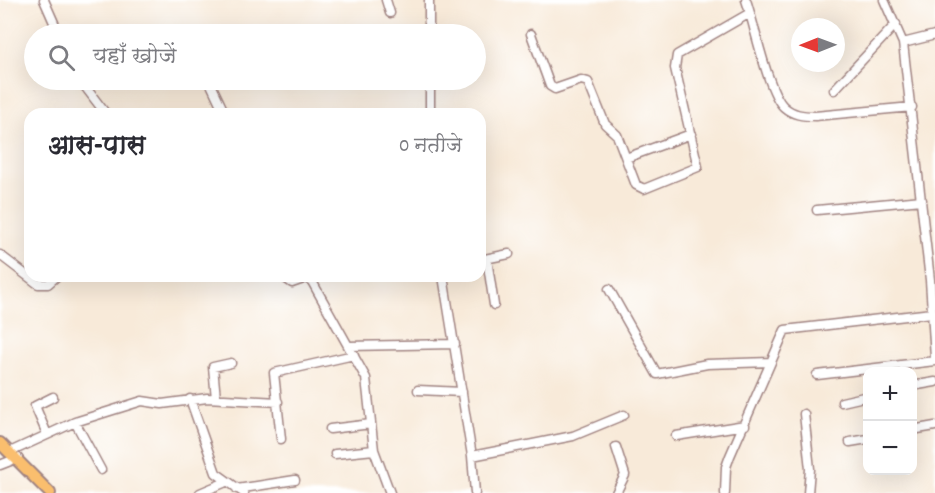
<!DOCTYPE html>
<html lang="hi">
<meta charset="utf-8">
<style>
body{margin:0;font-family:Dekko,"Playpen Sans Deva",sans-serif;background:#f7f7f7;color:#2b2b33}
.controls{position:absolute;right:18px;bottom:18px;display:grid;overflow:hidden;border-radius:12px;box-shadow:0 6px 24px #0002}
.controls button{width:54px;height:54px;display:grid;place-items:center;padding:0;border:0;border-bottom:2px solid #e1e1e2;background:#fff;color:#2b2b33;font:30px sans-serif}
.compass{position:absolute;left:791px;top:18px;width:54px;height:54px;border-radius:50%;background:#fff;box-shadow:0 6px 24px #0002;rotate:269deg}
.list{margin:0;padding:0;list-style:none}
h2{display:flex;justify-content:space-between;align-items:center;height:78px;margin:0;padding:0 24px;font-size:26px}
h2 small{font-size:20px;font-weight:400;color:#7c7c81}
.icon{flex:none;width:33px;height:33px;fill:none;stroke:currentColor;stroke-width:2;stroke-linecap:round;stroke-linejoin:round}
.map{position:relative;flex:none;width:935px;height:493px;overflow:hidden}
.search{position:absolute;background:#fff;box-shadow:0 6px 24px #0002;left:24px;top:24px;width:462px;height:66px;display:flex;align-items:center;gap:15px;box-sizing:border-box;padding:0 21px;border-radius:33px;color:#7c7c81;font-size:22px}
.panel{position:absolute;background:#fff;box-shadow:0 6px 24px #0002;left:24px;top:108px;width:462px;height:174px;border-radius:18px}
.map>svg:first-child{display:block}
.lines{fill:none;stroke-linecap:round;stroke-linejoin:round}
.minor-casing{stroke:#a18482;stroke-width:11}
.major-casing{stroke:#a18482;stroke-width:14}
.minor{stroke:#fff;stroke-width:8}
.major{stroke:#fabe6e;stroke-width:10}
</style>
<div class="map">
<svg width="935" height="493" viewBox="0 0 935 493">
<rect width="100%" height="100%" fill="#fff"/>
<filter id="ink" filterUnits="userSpaceOnUse"><feTurbulence type="fractalNoise" baseFrequency=".0167" numOctaves="2"/><feDisplacementMap in="SourceGraphic" scale="12" xChannelSelector="R" yChannelSelector="G"/><feConvolveMatrix kernelMatrix="1 2 1 2 8 2 1 2 1" color-interpolation-filters="sRGB"/></filter>
<filter id="wash" filterUnits="userSpaceOnUse"><feTurbulence type="fractalNoise" baseFrequency=".008" numOctaves="4" result="noise"/><feDisplacementMap in="SourceGraphic" scale="24" xChannelSelector="R" yChannelSelector="G"/><feGaussianBlur stdDeviation="1.35" result="paint"/><feColorMatrix in="noise" values="0 0 0 0 0 0 0 0 0 0 0 0 0 0 0 0 0 1.4 0 .05"/><feComposite in="paint" operator="in"/></filter>
<g filter="url(#wash)">
<rect width="100%" height="100%" fill="#f8ead9"/>
</g>
<g filter="url(#ink)">
<g class="lines">
<!-- minor casing -->
<g class="minor-casing">
<path id="minor" d="M44,0l15,34
M386,0l4,13
M746,0c8,23 22,93 38,107 9,8 19,9 31,9l97,-9
M884,0l19,43 27,237 5,78
M429,34v-34
M531,34l19,52 5,3 26,-9 7,2 17,42 12,11 19,50 8,4 54,-22 -23,-99 2,-13 73,-42
M903,43l32,-8
M80,80l26,34
M209,80l16,34
M430,80v34
M834,90l62,-66
M626,158l65,-24
M817,210l105,-10
M0,255l38,29h10l9,-8
M487,259l7,46
M480,260l29,-6
M282,276l10,7 17,-6
M309,276l57,102 8,72 16,43
M443,276l29,180 3,37
M609,289l48,85 50,-10 64,-2
M349,346l106,-2
M817,375l118,-14
M912,386l23,-4
M418,390l44,2
M216,398l-3,-31 18,-4
M190,399l26,74 28,20
M842,402l26,-6
M804,414l6,55 -2,24
M75,422l26,48
M330,429l41,-5
M912,430l23,-4
M47,434l-12,-28 18,-9
M676,436l69,-11
M281,439l-7,-66 80,-18
M850,442l18,-3
M616,447l9,28 -9,18
M10,452l65,-30 67,-21 20,3 45,-6 71,4
M335,454l39,-4
M472,456l101,-20 51,-21
M0,465l18,-7
M237,489l58,-9
M200,493l26,-11
M725,493l1,-26 4,-11 55,-126 147,-17"/>
</g>
<!-- major casing -->
<g class="major-casing">
<path id="major" d="M0,443l50,50"/>
</g>
<!-- minor -->
<use href="#minor" class="minor"/>
<!-- major -->
<use href="#major" class="major"/>
</g>
</g>
</svg>
<div class="controls">
<button>+</button>
<button>−</button>
</div>
<svg class="compass" viewBox="-18 -18 36 36"><path d="M0-13l5 13h-10z" fill="#e53935"/><path d="M0 13l5-13h-10z" fill="#7c7c81"/></svg>
<div class="search"><svg class="icon" aria-label="search" viewBox="0 0 24 24"><circle cx="10" cy="10" r="6"/><path d="M15 15l6 6"/></svg>यहाँ खोजें</div>
<section class="panel">
<h2>आस-पास<small>0 नतीजे</small></h2>
<ul class="list">
</ul>
</section>
</div>
